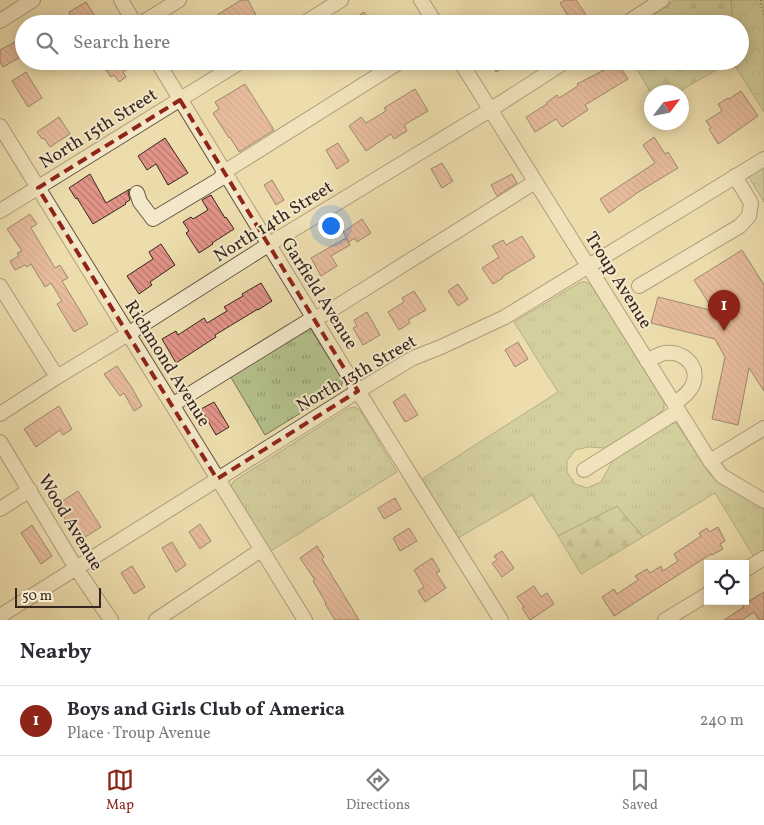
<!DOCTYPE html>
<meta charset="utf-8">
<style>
body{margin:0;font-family:Vollkorn,serif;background:#f2f2f3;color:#2b2b33}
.controls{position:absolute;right:15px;bottom:15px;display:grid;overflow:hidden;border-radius:0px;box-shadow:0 2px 12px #0003}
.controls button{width:45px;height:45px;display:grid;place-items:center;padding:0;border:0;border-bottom:1px solid #e1e1e2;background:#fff;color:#2b2b33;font:25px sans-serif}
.compass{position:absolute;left:644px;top:85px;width:45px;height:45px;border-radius:50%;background:#fff;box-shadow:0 2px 12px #0003;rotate:58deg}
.scale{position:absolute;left:15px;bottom:12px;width:86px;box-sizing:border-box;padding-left:5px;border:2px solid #372620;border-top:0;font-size:14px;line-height:18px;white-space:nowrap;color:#372620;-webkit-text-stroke:4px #f3e9ca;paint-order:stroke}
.you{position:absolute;left:330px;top:225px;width:18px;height:18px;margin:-12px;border:4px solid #fff;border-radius:50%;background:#1a73e8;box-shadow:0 0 0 8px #1a73e833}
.badge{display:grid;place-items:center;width:32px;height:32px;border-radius:50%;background:#8f2418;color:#fff;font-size:16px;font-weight:700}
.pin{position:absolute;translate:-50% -41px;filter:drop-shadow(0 1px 2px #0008)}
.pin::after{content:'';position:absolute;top:26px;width:18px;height:15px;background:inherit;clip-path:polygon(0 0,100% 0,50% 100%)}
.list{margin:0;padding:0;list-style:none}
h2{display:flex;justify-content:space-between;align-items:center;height:65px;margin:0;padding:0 20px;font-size:21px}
h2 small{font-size:16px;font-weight:400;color:#7c7c81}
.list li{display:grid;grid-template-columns:32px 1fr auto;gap:15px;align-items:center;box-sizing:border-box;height:70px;padding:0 20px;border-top:1px solid #e1e1e2}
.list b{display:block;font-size:19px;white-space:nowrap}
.list p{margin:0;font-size:16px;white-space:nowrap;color:#7c7c81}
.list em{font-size:16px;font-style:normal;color:#7c7c81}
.icon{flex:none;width:28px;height:28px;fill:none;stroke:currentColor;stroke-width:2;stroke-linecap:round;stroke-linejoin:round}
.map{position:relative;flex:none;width:764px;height:620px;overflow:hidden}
.search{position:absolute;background:#fff;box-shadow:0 2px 12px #0003;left:15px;right:15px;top:15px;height:55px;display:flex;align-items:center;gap:12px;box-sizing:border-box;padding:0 18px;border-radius:28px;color:#7c7c81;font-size:19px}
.sheet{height:135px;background:#fff}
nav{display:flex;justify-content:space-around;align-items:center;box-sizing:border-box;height:70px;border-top:1px solid #e1e1e2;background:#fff;font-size:14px;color:#7c7c81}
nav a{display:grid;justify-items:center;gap:2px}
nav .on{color:#8f2418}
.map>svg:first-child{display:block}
.grass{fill:url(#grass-tufts);stroke:#767456}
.forest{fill:url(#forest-firs);stroke:#767456}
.park{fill:url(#park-crowns);stroke:#767456}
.building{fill:url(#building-back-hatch);stroke:#372620}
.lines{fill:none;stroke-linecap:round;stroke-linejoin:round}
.minor-casing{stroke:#645443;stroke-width:16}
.path{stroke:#372620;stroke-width:2;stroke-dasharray:1 2.5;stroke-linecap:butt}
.minor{stroke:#f3e9ca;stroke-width:14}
.marked{fill:none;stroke:#8f2418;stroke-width:4;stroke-dasharray:10 6;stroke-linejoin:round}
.labels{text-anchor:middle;stroke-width:4;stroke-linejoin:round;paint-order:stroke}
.street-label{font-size:18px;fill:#372620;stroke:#f3e9ca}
</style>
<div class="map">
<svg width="764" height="620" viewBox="0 0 764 620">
<defs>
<pattern id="grass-tufts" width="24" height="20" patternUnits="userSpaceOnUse" patternTransform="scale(1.25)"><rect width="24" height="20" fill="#b5c28c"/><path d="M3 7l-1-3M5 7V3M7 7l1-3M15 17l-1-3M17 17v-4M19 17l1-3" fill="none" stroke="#949d72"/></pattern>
<pattern id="forest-firs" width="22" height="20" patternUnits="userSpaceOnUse" patternTransform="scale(1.25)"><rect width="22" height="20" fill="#b5c28c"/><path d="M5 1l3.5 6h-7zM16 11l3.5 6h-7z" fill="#949d72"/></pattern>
<pattern id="park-crowns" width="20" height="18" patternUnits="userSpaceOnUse" patternTransform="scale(1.25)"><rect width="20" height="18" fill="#b5c28c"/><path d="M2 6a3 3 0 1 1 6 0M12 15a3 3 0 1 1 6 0" fill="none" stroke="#949d72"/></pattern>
<pattern id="building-back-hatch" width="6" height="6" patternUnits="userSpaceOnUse" patternTransform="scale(1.25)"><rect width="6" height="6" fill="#e39488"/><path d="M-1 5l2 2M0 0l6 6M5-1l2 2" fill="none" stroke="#b9796f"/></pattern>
</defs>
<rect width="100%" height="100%" fill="#edddad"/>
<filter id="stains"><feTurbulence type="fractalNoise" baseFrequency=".004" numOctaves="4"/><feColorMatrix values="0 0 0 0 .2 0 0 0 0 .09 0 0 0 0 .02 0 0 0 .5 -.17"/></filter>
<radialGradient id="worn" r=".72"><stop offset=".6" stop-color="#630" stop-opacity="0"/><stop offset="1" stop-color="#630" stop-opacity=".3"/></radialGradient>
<!-- grass -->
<path class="grass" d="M581,282h5l6,4 72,116v7l-9,8 -50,31 -17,-1 -13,3 -8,11v11l8,12 12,4 14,-6 12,-22 56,-36 7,-1 34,51 11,10 43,24v43l-10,6 -39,-64 -72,44 -26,-31 -59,30 -26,-41 -74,43 -36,-59 136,-87 -44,-70z
M305,320l35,55 2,8 -1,5 -76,47 -39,-66z
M355,407l5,3 37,62 -126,79 -38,-59 -2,-6 3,-5 115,-73z"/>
<!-- forest -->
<path class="forest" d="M675,0h56l2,24h-96z
M632,61h100l-54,31 -27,1z
M617,506l26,31 -62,37 -23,-38z"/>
<!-- park -->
<path class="park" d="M731,0h33v112l-32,-51h8v-37h-7z
M764,166v36l-16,-26z"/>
<!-- building -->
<path class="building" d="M241,0h7l8,15 -15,9h-38z
M565,0h11l11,16 -14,8 -13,-21z
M86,2l10,16 -9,6h-11l-7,-12z
M364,12l8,12h-25z
M24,37v18l-21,12 -3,-5v-12z
M116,61h23l-16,11 3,5 -7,5 -5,-7 -3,2 -6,-8z
M489,61h25l-18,11z
M612,61h4l12,18 -43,26 3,5 -26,17 -6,-8 -21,13 -9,-15 21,-13 -1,-1 11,-8 2,3 19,-12 -1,-2 29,-15 -2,-2z
M26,72l16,26 -14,9 -16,-26z
M245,84l29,46 -35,22 -9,-15 -1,1 -16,-25 6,-4 -4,-7z
M415,89l13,22 -24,14 3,6 -13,8 -3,-5 -25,17 -17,-25 12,-9 5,6 20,-12 -2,-3z
M741,91l17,25 -40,28 -9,-15 2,-1 -5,-7 16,-10 -4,-7 10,-6 1,1z
M59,117l11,17 -20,13 -6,-9 -2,1 -5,-7z
M654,137l11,17 3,-2 10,16 -38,23 -31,22 -9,-14 55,-36 -12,-18z
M165,138l23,35 -20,12 -12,-21 -9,6 -9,-14z
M338,143l11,18 -12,8 -11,-19z
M442,163l11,18 -11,7 -11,-19z
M90,174l16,29 24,-14 -2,3 2,8 -5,3 1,1 -33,20 -16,-26 -1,1 -7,-11z
M512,174l5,9 -20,13 -6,-11z
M272,180l12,20 -8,5 -12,-20z
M211,195l14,23 1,-1 8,12 -22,14 1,1 -14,9 -13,-20 3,-2 -6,-9 8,-5 2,2 15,-9 -6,-10z
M30,214l7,10 -6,4 24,40 5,-3 8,13 -6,3 26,43 -14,8 -17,-28 5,-3 -11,-18 -6,4 -14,-23 -4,3 -2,-2 -10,5 -5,-9 9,-5 -2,-3 5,-2 -15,-22z
M362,219l9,14 -14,9 -2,-4 -6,4 -6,-10z
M522,236l13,21 -33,20 1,1 -10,6 -11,-16 17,-11 -7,-11 11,-6 3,5z
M346,238l4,7 -19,11 6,10 -16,10 -10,-18z
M161,244l14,21 -25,17 2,3 -13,9 -12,-18 26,-17 -4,-7z
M742,250l22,35v106l-15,-23 -11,57 -26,-6 13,-62 -10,-18 -64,-16 7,-26 56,14 -20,-31z
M261,283l11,18 -14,9v-1l-43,26 1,2 -40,26 -14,-24 14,-8 2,4 26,-17 3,5 20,-12 -3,-4 19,-11 -1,-2z
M458,284l10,15 -10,7 -10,-15z
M414,291l12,19 -18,10 2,3 -11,7 -11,-18 16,-10 -2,-4z
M367,312l13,23 -17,10 -10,-17 4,-2 -3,-6z
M518,342l10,17 -13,8 -10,-17z
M117,366l15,22 10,18 -8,5 -10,-18 -4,3 -16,-22z
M405,394l13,21 -13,7 -12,-20z
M214,402l15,25 -13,8 -15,-26z
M59,406l13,23 -9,6 -3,-5 -24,17 -12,-18z
M78,491l23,36 -22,14 -23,-36z
M395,498l6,11 -17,10 -6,-11z
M200,524l11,17 -11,8 -11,-17z
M32,525l20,31 -11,8 -20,-31z
M718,527l7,14 -5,3 3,5 -11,6 -1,-1 -97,62 -12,-19 12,-8 3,5 21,-14 -3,-4 12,-7 3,4 11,-7 2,5 15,-10 -4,-7 27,-18 -2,-3 8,-5 2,4z
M409,528l8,13 -17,10 -7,-13z
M172,542l14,23 -10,7 -14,-24z
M317,546l7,11 -2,2 37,61h-24l-10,-16 1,-1 -13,-22 2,-1 -15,-22z
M502,551l12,17 -12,9 -10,-14 5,-3 -3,-4z
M432,558l8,13 -4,2 10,15 -21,14 -7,-11 6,-4 -10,-17z
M132,566l13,21 -11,7 -13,-21z
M534,586l7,11 6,-4 7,11 -24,16 -8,-12 2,-1 -7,-10z
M764,592v28h-5l-5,-8 -12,8h-18l20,-13 -1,-2z"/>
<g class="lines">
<!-- minor casing -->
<g class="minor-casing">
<path id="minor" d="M121,0l14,24
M421,0l15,24
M0,21l33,-21
M140,24l39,-24
M303,24l38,-24
M625,24l37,-24
M157,61l201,330 143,229
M460,61l250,400 12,15 42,25
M0,126l305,494
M137,193l3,9 13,17 67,-40 4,-7 177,-111
M0,211l242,-150
M0,286l57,91
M639,286l101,-60 9,-10 2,-13 -16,-27
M647,361c6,-3 12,-7 18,-8 16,-2 33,10 29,28 -2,10 -12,17 -20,23
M172,405l141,-87 12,-4 210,-132
M0,414l57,-37 71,-43 140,-89 222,-135 76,-49
M0,442l76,126 35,52
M710,461l54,-33
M584,470l94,-59
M0,509l30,-19
M745,570l19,-12
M0,616l358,-225 55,-33 28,-11 64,-30 259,-158
M156,620l105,-70
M665,620l43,-26"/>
</g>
<!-- path -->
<path class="path" d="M761,0v4l3,12"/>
<!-- minor -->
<use href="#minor" class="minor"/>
</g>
<!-- marked area -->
<path d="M0 0H764V620H0ZM180,100l178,291 -141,88 -179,-291z" fill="#edddad" fill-opacity=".55" fill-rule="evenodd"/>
<path class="marked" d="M180,100l178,291 -141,88 -179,-291z"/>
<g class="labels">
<!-- street labels -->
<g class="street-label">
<text transform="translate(98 128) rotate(-32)" y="6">North 15th Street</text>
<text transform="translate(273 221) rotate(-32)" y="6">North 14th Street</text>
<text transform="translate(619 280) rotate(58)" y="6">Troup Avenue</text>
<text transform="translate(320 293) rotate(58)" y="6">Garfield Avenue</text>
<text transform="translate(168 363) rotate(58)" y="6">Richmond Avenue</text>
<text transform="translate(356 373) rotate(-30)" y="6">North 13th Street</text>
<text transform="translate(71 522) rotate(59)" y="6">Wood Avenue</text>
</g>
</g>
<rect width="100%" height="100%" filter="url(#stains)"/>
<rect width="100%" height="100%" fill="url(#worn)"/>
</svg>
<div class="controls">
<button><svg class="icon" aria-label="locate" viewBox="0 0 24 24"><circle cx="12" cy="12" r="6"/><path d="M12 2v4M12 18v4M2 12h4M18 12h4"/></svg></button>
</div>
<svg class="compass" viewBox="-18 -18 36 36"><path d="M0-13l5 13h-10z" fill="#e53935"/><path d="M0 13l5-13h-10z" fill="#7c7c81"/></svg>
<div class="scale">50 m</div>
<div class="you"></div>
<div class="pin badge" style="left:724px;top:331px">1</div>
<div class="search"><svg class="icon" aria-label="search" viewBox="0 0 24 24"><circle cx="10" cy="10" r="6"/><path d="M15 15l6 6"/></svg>Search here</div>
</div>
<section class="sheet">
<h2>Nearby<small></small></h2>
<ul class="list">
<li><span class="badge">1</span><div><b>Boys and Girls Club of America</b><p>Place · Troup Avenue</p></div><em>240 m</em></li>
</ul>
</section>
<nav>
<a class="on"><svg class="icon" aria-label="map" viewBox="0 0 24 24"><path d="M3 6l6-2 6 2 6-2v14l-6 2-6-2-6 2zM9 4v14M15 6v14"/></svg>Map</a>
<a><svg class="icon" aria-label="directions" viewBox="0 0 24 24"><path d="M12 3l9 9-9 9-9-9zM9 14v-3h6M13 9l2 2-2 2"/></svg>Directions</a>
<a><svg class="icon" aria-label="saved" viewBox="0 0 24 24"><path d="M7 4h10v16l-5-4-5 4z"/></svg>Saved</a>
</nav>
